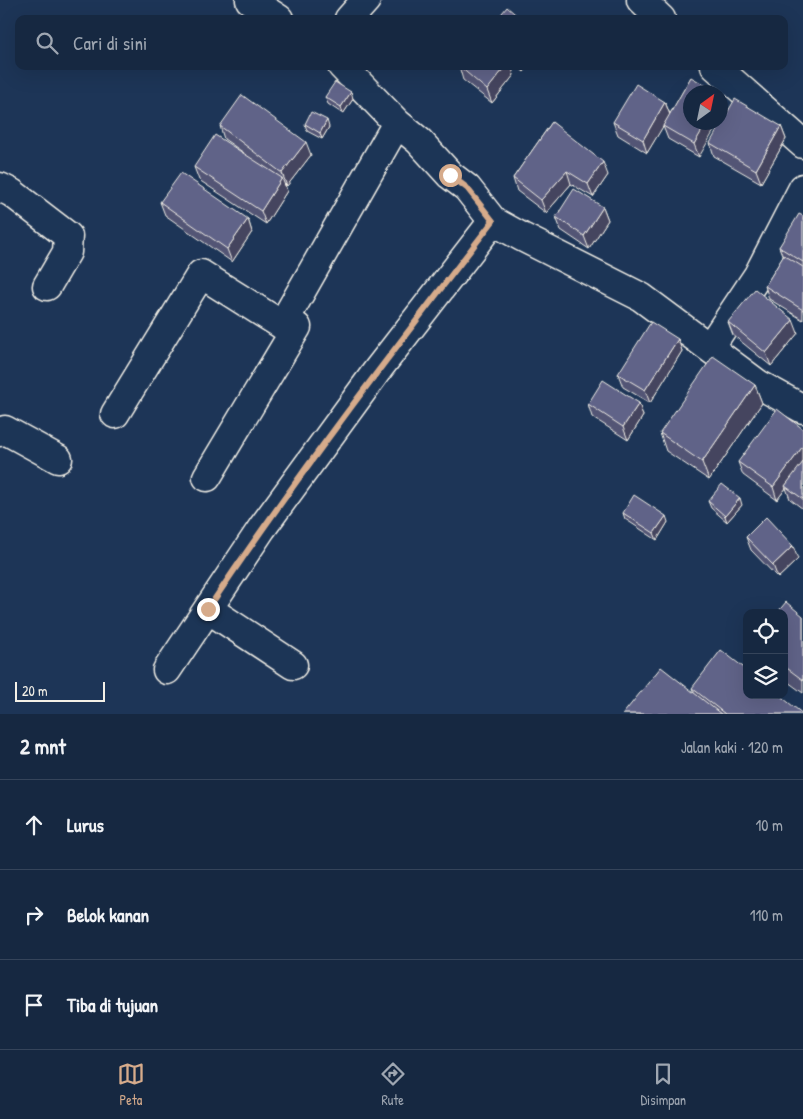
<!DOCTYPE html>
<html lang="id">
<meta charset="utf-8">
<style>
body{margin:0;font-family:"Patrick Hand",sans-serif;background:#23344c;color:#f1f3f6}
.controls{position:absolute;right:15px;bottom:15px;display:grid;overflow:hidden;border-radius:10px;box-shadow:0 5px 20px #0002}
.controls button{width:45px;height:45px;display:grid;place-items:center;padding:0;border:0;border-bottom:1px solid #35445a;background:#162841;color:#f1f3f6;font:25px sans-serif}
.compass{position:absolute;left:683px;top:85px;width:45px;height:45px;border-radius:50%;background:#162841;box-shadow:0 5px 20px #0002;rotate:33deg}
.scale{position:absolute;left:15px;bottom:12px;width:90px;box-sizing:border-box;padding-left:5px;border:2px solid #f4f1e8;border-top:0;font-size:14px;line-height:18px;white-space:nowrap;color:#f4f1e8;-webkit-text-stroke:4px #1d3557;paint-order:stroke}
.stop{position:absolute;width:15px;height:15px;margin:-11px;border:4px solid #d6ab8b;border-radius:50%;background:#fff}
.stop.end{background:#d6ab8b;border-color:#fff;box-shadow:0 1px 5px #0008}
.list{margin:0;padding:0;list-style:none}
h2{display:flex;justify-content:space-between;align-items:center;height:65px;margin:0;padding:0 20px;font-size:21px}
h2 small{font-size:16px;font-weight:400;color:#9ea6b1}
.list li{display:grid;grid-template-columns:32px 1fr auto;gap:15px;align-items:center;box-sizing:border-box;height:90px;padding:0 20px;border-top:1px solid #35445a}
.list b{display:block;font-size:19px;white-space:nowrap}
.list em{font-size:16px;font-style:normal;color:#9ea6b1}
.icon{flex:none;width:28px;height:28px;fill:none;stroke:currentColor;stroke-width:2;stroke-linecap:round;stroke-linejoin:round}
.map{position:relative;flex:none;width:803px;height:714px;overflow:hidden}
.search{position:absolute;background:#162841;box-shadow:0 5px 20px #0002;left:15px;right:15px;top:15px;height:55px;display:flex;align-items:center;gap:12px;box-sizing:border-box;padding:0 18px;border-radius:10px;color:#9ea6b1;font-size:19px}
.sheet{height:335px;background:#162841}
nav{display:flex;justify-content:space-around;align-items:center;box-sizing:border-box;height:70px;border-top:1px solid #35445a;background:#162841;font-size:14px;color:#9ea6b1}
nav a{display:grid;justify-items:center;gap:2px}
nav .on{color:#d6ab8b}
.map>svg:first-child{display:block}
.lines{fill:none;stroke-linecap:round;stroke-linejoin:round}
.minor-casing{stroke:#f4f1e8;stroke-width:31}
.minor{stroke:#1d3557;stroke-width:28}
.wall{fill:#535575;stroke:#f4f1e8}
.shaded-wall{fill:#44455f;stroke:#f4f1e8}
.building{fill:#616388;stroke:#f4f1e8}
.route{stroke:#d6ab8b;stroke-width:6}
</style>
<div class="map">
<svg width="803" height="714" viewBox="0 0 803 714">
<rect width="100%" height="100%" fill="#1d3557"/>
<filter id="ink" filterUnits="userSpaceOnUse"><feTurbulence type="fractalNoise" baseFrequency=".02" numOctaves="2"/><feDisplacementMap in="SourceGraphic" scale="10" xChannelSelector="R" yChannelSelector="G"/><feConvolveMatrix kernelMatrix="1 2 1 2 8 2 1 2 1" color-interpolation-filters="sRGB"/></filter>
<g filter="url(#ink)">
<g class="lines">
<!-- minor casing -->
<g class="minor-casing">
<path id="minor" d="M250,0l29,19
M641,0l20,19
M349,19l17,-19
M342,66l55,57 22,18 31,34 17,13 26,33 29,16 119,60 117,87 45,25
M715,66l88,78
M0,187l12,6 56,43 -1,16 -20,34
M710,347l48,-72 45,-87
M115,414l86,-140 81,51
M0,432l5,-2 53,29
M207,477l90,-150 -15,-2 115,-202
M208,609l85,56
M167,670l95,-142 117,-160 114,-147"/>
</g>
<!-- minor -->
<use href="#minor" class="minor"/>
</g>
<!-- wall -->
<path class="wall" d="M459,66h52l3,9 -22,28 -29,-23z
M517,66h12l-5,6z
M691,77l8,80 -31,-18 -5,-13 -16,27 -29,-18 -5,-13 52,-20 5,12z
M351,92l2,7 -10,15 -15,-10 -3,-7z
M552,122l56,53 -15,22 -22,-13 -25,29 -29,-22 -4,-13z
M305,124l24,3 -7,12 -15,-8z
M220,126l91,29 -24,31 -2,-2 2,7 -21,33 -67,-44 -5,-13 50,-14 -20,-14z
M781,126l5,13 -25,44 -47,-27 -4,-13z
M160,202l88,17 4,13 -20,30 -67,-47z
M603,207l5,13 -19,29 -28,-19 -5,-13z
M803,216v104l-34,-21 -4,-13 18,-29 -4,-10z
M728,322l70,11 -27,33 -38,-31z
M678,339l4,12 -32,52 -27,-16 -5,-13z
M755,385l7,18 -53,77 -43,-29 -6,-18z
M639,403l4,13 -15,24 -36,-23 -4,-13z
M803,429v80l-13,-10 -4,-11 -9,12 -34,-25 -5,-13z
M708,501l34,4 -15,17 -16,-14z
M623,513l45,9 -11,18 -32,-21z
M746,537l52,22 -20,19 -27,-28z
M784,613l19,3v77l-19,-14z
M692,688l111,26h-180l71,-21z"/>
<!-- shaded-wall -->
<path class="shaded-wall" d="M506,66h5l3,9 -22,28 -5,-13z
M522,66h7l-5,6z
M351,92l2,7 -10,15 -2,-7z
M723,96l5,13 -8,12v-21z
M665,102l5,13 -23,38 -4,-13z
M327,120l2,7 -7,12 -2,-6z
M707,122h12l-20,35 -5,-13z
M781,126l5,13 -25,44 -5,-13z
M306,142l5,13 -24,31 -5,-13z
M603,162l5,13 -15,22 -5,-13z
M567,171l4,13 -25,29 -5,-13z
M282,178l5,13 -21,33 -5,-13z
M603,207l5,13 -19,29 -5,-13z
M248,219l4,13 -20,30 -5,-13z
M793,320l5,13 -27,33 -5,-13z
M678,339l4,12 -32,52 -5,-13z
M755,385l7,18 -53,77 -7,-18z
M639,403l4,13 -15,24 -5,-13z
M803,446v20l-18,20 1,2 -9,12 -4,-13z
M740,498l2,7 -15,17 -2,-6z
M666,516l2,6 -11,18 -3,-7z
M793,546l5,13 -20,19 -5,-13z"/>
<!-- building -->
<path class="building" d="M507,7l14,12h-24z
M459,66h47l-19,24z
M691,77l26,15h-27v30h17l-13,22 -31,-18z
M335,82l16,10 -10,15 -16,-10z
M636,84l29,18 -22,38 -30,-18z
M242,95l64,47 -24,31 -62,-47z
M735,99l46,27 -25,44 -46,-27z
M311,112l16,8 -7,13 -15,-9z
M552,122l51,40 -15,22 -21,-13 -26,29 -28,-22z
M215,135l67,43 -21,33 -67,-44z
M181,173l67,46 -21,30 -67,-47z
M574,189l29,18 -19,29 -28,-19z
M799,214l4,2v46l-24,-15z
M784,255l19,12v43l-38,-24z
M755,289l38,31 -27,33 -38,-31z
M651,322l27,17 -33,51 -27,-16z
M713,356l42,29 -53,77 -42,-29z
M603,380l36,23 -16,24 -35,-23z
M777,409l26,20v17l-30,41 -35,-25z
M803,462v37l-18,-13z
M722,484l18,14 -15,18 -17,-15z
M634,495l32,21 -12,17 -31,-20z
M766,517l27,29 -20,19 -27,-28z
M786,602l17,14v64l-19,-14v-53h-7z
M721,650l26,20v25h32l24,19h-78l-33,-26z
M661,667l60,47h-98z"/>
</g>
<g class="lines" filter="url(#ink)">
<!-- route -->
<path class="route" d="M208,609c89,-134 187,-261 285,-388l-26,-33 -17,-13"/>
</g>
</svg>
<div class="controls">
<button><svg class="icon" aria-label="locate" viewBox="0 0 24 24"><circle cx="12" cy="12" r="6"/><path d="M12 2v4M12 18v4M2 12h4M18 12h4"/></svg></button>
<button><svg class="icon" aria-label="layers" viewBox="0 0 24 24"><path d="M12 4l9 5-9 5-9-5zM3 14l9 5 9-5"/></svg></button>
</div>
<svg class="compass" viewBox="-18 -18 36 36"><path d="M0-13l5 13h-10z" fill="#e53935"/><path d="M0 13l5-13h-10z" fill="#9ea6b1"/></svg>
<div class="scale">20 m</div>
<div class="stop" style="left:450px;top:175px"></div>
<div class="stop end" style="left:208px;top:609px"></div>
<div class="search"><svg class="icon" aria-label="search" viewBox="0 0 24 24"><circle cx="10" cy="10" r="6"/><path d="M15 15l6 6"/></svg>Cari di sini</div>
</div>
<section class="sheet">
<h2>2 mnt<small>Jalan kaki · 120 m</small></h2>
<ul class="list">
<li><svg class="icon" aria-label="ahead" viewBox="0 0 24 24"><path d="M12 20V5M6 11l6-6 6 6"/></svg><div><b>Lurus</b></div><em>10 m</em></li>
<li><svg class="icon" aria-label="right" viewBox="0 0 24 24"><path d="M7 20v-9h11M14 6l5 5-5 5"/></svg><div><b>Belok kanan</b></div><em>110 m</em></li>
<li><svg class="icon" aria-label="arrive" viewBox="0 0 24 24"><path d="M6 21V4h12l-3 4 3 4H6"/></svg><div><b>Tiba di tujuan</b></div></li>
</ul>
</section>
<nav>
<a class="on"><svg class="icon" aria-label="map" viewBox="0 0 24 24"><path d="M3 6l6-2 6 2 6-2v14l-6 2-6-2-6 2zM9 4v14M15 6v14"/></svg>Peta</a>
<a><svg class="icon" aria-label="directions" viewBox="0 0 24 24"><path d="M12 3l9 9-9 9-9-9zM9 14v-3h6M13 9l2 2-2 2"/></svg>Rute</a>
<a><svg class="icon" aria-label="saved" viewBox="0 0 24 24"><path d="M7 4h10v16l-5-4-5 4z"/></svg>Disimpan</a>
</nav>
